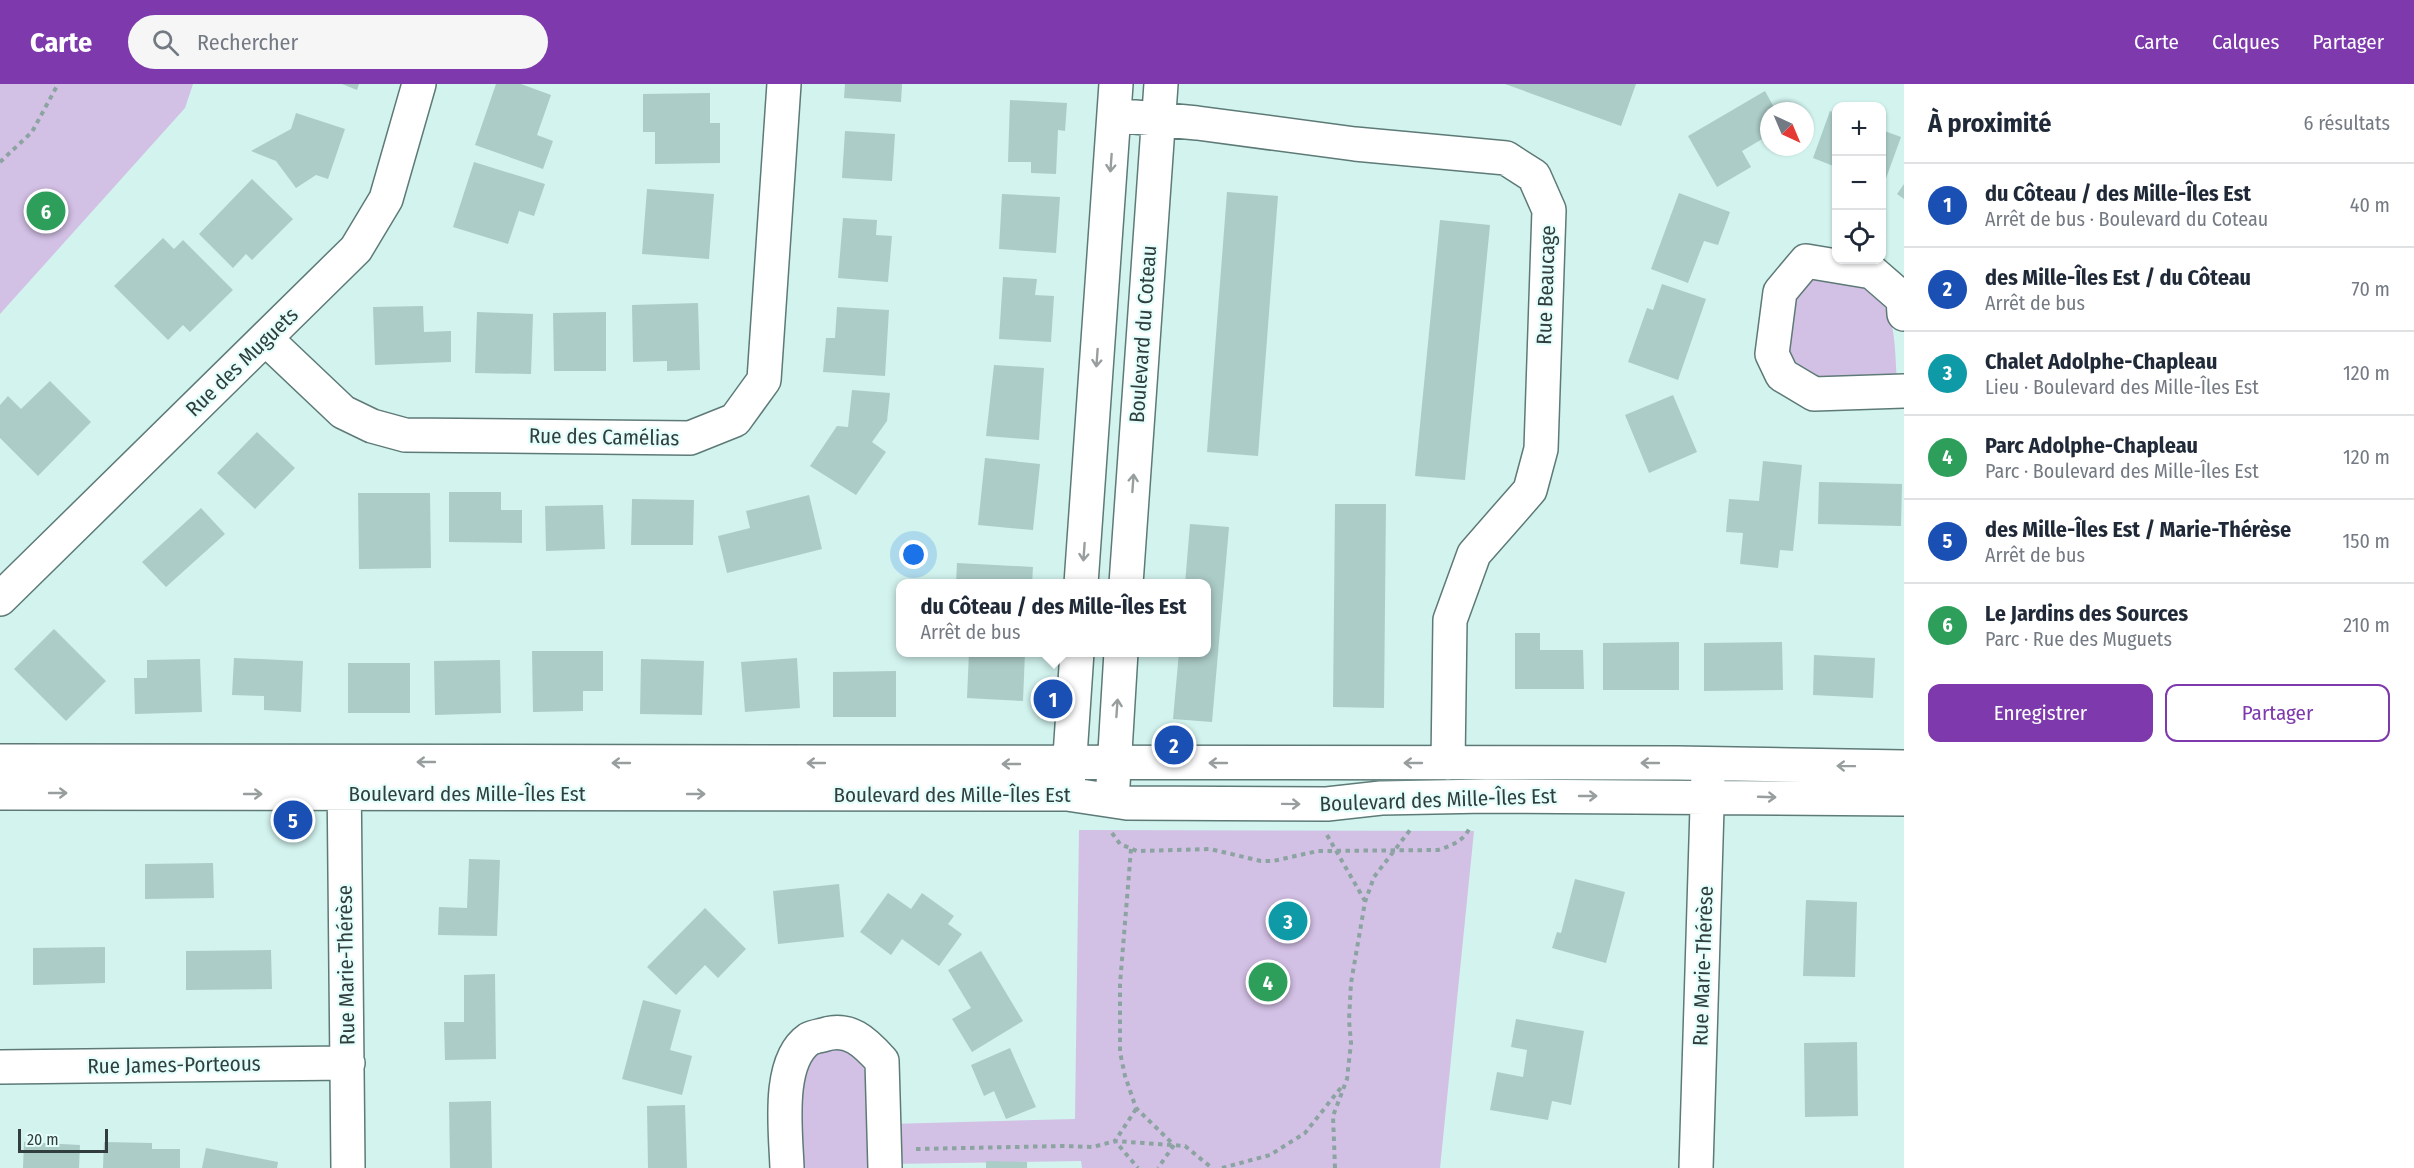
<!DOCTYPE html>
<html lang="fr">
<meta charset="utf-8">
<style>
body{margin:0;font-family:"Fira Sans Condensed",sans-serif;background:#f6f6f7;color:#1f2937}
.controls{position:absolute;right:18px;top:18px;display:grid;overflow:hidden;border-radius:12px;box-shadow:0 2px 4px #0004}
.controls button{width:54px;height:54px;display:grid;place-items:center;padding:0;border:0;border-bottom:2px solid #e0e1e3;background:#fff;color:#1f2937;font:30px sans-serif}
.compass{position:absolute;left:1760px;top:18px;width:54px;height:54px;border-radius:50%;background:#fff;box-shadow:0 2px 4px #0004;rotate:136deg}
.scale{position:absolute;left:18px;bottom:15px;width:90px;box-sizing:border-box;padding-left:6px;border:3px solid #313e3d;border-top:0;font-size:16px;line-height:21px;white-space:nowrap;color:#313e3d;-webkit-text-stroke:4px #e4fffb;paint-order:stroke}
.you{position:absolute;left:914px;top:471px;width:21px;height:21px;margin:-15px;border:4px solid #fff;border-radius:50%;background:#1a73e8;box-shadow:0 0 0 9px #1a73e833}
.badge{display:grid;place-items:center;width:39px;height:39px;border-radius:50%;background:#7e39ac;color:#fff;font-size:20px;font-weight:700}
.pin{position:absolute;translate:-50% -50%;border:3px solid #fff;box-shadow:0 2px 6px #0006}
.popup{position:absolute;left:896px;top:495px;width:315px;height:78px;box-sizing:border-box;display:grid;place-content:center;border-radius:12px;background:#fff;filter:drop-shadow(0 2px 4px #0005);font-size:20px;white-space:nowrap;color:#747a83}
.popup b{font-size:22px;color:#1f2937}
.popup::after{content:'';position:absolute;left:50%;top:100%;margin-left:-12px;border:12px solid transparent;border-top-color:#fff}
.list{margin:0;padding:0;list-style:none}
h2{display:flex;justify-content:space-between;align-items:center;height:78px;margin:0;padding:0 24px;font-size:26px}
h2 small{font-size:20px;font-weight:400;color:#747a83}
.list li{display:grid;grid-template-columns:39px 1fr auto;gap:18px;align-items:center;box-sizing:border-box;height:84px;padding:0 24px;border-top:2px solid #e0e1e3}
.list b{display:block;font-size:22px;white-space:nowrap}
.list p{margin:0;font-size:20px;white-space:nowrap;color:#747a83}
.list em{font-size:20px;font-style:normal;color:#747a83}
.actions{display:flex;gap:12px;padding:18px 24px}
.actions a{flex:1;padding:14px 0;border:2px solid #7e39ac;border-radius:12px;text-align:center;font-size:21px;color:#7e39ac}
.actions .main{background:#7e39ac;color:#fff}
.icon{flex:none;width:33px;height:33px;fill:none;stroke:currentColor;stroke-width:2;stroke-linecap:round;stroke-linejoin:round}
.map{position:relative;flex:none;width:1904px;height:1084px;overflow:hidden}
header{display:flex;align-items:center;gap:36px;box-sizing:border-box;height:84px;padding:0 30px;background:#7e39ac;color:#fff}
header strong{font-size:28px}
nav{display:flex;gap:33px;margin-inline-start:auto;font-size:21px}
.search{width:420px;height:54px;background:#f6f6f7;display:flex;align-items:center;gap:15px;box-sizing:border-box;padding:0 21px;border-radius:33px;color:#747a83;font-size:22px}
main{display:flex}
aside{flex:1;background:#fff}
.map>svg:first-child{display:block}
.green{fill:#d3c0e5}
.building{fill:#acccc8}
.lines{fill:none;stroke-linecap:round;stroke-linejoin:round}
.minor-casing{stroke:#5d7a77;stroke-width:36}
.path{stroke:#8ca4a1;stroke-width:4;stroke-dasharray:4.5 4.5;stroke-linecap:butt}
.minor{stroke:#fff;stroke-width:33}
.oneway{stroke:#989e9e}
.labels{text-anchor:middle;stroke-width:4.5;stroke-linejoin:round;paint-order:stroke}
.street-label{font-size:21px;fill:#313e3d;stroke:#e4fffb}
</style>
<header>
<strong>Carte</strong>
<div class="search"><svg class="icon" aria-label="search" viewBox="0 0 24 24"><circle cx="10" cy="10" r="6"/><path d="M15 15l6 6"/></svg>Rechercher</div>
<nav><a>Carte</a><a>Calques</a><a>Partager</a></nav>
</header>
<main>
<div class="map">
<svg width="1904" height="1084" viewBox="0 0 1904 1084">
<rect width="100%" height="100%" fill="#d2f3ee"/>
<!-- green -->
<path class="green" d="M0,0h193l-8,24 -185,206z
M1808,195c15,2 32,2 47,6 43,11 39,57 42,93l-75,4 -34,-14v-66z
M1079,746l395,1 -34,337h-358l-1,-7 -191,3v-40l185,-5z
M864,957l21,127h-98l7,-110z"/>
<!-- building -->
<path class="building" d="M342,0h17l-2,6z
M496,0h25l30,11 -14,40 16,6 -10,28 -68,-24z
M845,0h57l-1,18 -57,-4z
M1505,0h131l-15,42z
M1765,7l11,20h-7v24l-27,16 9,16 -34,20 -29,-51z
M710,9v30h10v40l-65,1v-32h-12v-38z
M1010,16l57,3 -2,28 -7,-1 -2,44 -25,-1v-11h-23z
M1830,27l6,2v54l-23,-9z
M296,29l49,16 -17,50 -12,-4 -20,13 -20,-27 -25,-10 40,-22z
M1882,46l19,7 -17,47 -2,-1z
M845,47l50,3 -3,47 -50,-3z
M474,78l71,22 -11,32 -15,-5 -11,33 -55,-17z
M252,95l41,40 -41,41 -6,-6 -13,14 -34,-34z
M1904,100v15l-7,-5z
M647,105l67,5 -5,65 -67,-5z
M1227,108l51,4 -20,260 -51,-4z
M1679,109l51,19 -12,33 -14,-4 -16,42 -37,-14z
M1002,110l58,3 -4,56 -57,-4z
M843,134l34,2 -1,15 16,1 -4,46 -50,-4z
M1440,136l50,5 -25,255 -50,-4z
M163,154l11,11 9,-9 50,50 -43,42 -7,-7 -15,15 -54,-54z
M1003,193l34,2 -2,16 19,1 -3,46 -52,-3z
M1662,200l44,15 -28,81 -50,-18 19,-54 6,2z
M698,219l2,67 -33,1v-10l-34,1 -1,-57z
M423,222l1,26 27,-1v31l-76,3 -2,-58z
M837,223l52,3 -4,66 -62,-4 3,-34h9z
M477,228l56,2 -2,60 -56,-1z
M606,228v59h-52l-1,-58z
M994,281l50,3 -5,72 -53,-4z
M50,297l41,41 -53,54 -38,-38v-33l8,-9 13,13z
M852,306l38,3 -3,28 -15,21 14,10 -30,43 -46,-29 27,-40 11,1z
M1673,311l24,57 -48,21 -24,-58z
M257,348l38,36 -40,41 -38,-36z
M985,374l55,6 -7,66 -55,-5z
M1763,377l39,4 -9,86 -13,-1 -2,18 -38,-4 3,-31 -17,-1 3,-33 30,2z
M1819,398l83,2 -1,42 -83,-2z
M449,408h52v18h21v33l-73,-1z
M358,409h72l1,75 -72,1z
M809,411l13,54 -95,24 -9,-37 32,-8 -4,-17z
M632,415l62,1 -1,45h-62z
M1335,420h51l-2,204 -51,-1z
M603,421l2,44 -59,2 -1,-45z
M201,424l24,26 -59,53 -24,-25z
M1190,440l39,3 -17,195 -39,-3 6,-67h27v-68h-21z
M957,479l76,4 -1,17h-76z
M54,545l52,52 -40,40 -52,-52z
M1515,549h25v17h43l1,39h-69z
M1679,558v48h-76v-47z
M1782,558l1,48 -79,1v-48z
M532,567h71v40h-20v20l-50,1z
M969,568h56l-2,49 -56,-3z
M1814,571l61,3 -2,40 -60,-3z
M234,574l69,3 -2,51 -37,-2v-14l-32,-1z
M797,574l3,50 -55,4 -4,-50z
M200,575l2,53 -67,2 -1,-36h13v-18z
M641,575l63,2 -2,54 -62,-1z
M500,576l1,53 -66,2 -1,-54z
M348,579h62v50h-62z
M896,587v46h-63v-45z
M469,775l31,1 -3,76 -59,-1 1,-28 28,1z
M213,779l1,35 -69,1v-35z
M1575,795l50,13 -19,71 -54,-15 5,-16 4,1z
M839,800l5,53 -66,7 -5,-53z
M888,809l23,16 11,-16 32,23 -6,8 14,10 -23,32 -37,-27 -11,16 -31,-23z
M1806,816l51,2 -2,75 -52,-1z
M1275,819l28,1 -1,35 -28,-1z
M705,824l41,41 -28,29 -13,-13 -29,30 -29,-28z
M105,863v36l-72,2v-37z
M271,866l1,39 -86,1v-39z
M981,867l42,70 -51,31 -20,-33 19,-11 -23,-38z
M495,890l1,85 -51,1 -1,-38h20v-47z
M643,916l38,10 -11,40 22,6 -10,39 -60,-16z
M1516,935l68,12 -13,74 -19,-4 -4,19 -58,-10 7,-38 26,5 4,-27 -16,-3z
M1857,958l1,74 -53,1 -1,-74z
M1010,964l26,59 -30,12 -12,-28 -10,5 -13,-31z
M491,1017l1,67h-42l-1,-66z
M685,1021l2,63h-39l-1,-62z
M24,1058l56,3 -1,23h-56z
M104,1058l48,1v6h28v19h-77z
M206,1064l72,14 -1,6h-75z
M986,1077l41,1v6h-41z"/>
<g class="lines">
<!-- minor casing -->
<g class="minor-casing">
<path id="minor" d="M1114,31l83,8 158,21 151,14 28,18 15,34 -8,239 -11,41 -56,64 -24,66 -2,143
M1904,230l-1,-15 -31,-27 -66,-11 -26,31 -8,62 10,21 32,19 90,-3
M266,255l77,73 29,14 33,9 285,3 45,-18 29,-40 20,-296
M1081,500l35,-500
M1126,500l35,-500
M0,515l356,-350 30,-50 33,-115
M0,677l1677,2 227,4
M344,688l4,396
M1113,701l8,-133
M1068,702l9,-134
M0,709l1067,1 60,9 200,1 54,-6 106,-2 417,3
M0,983l348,-4
M787,1084c-1,-35 -11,-106 22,-129 4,-2 10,-3 14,-4 26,-9 42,7 59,26l3,107
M1696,1084l12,-393"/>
</g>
<!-- path -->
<path class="path" d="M0,78l32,-30 26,-48
M1112,749l8,11 17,7 73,-2 51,12h12l45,-10 120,-1c13,-4 26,-9 32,-23
M1327,751l38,66
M1131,765l-11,135v68l5,24 11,32 38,37 -16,23
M1136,1025l-21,32 23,27
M916,1065l147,-3 30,1 22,-6 70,5 27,22
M1222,1084l48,-13 35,-22 38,-48
M1335,1084l-2,-52 14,-37 4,-36 -2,-23 2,-37 14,-81 9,-25 36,-47"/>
<!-- minor -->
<use href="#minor" class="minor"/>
</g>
<!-- one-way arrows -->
<defs><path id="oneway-shaft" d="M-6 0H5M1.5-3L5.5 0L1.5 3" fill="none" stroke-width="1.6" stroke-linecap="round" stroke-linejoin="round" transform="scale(1.5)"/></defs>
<g class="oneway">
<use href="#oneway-shaft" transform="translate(1111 79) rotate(94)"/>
<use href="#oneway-shaft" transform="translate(1097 274) rotate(94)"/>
<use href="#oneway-shaft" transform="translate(1133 399) rotate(-86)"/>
<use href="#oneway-shaft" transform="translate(1084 468) rotate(94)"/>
<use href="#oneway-shaft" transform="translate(1117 624) rotate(-86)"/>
<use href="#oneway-shaft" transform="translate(426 678) rotate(-180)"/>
<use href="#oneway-shaft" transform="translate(621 679) rotate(-180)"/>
<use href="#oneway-shaft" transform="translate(816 679) rotate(-180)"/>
<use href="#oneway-shaft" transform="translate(1218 679) rotate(180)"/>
<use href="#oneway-shaft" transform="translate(1413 679) rotate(180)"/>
<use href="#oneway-shaft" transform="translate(1650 679) rotate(-180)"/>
<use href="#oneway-shaft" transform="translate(1011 680) rotate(-180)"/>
<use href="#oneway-shaft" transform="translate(1846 682) rotate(-179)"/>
<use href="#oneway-shaft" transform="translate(58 709)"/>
<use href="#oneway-shaft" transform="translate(253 710)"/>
<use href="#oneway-shaft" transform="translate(696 710)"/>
<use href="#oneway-shaft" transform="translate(1588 712)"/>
<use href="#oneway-shaft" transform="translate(1767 713) rotate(2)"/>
<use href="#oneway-shaft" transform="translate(1291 720) rotate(1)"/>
</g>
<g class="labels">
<!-- street labels -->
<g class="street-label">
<text transform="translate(1546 201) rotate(-88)" y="7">Rue Beaucage</text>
<text transform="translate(1143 250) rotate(-86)" y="7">Boulevard du Coteau</text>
<text transform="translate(242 278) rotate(-44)" y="7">Rue des Muguets</text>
<text transform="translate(604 353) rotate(1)" y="7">Rue des Camélias</text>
<text x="467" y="717">Boulevard des Mille-Îles Est</text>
<text x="952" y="718">Boulevard des Mille-Îles Est</text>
<text transform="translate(1438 716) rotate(-2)" y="7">Boulevard des Mille-Îles Est</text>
<text transform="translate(346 881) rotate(-91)" y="7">Rue Marie-Thérèse</text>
<text transform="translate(1703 882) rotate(-88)" y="7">Rue Marie-Thérèse</text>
<text transform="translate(174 981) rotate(-1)" y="7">Rue James-Porteous</text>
</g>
</g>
</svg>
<div class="controls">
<button>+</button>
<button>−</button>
<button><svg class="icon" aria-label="locate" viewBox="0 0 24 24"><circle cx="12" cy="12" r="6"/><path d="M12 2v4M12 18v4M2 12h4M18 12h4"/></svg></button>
</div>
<svg class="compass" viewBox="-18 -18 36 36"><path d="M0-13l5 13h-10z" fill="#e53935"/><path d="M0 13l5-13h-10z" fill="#747a83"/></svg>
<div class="scale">20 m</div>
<div class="you"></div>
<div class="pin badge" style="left:1053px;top:615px;background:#1a4fb4">1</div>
<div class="popup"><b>du Côteau / des Mille-Îles Est</b>Arrêt de bus</div>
<div class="pin badge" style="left:1174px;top:661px;background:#1a4fb4">2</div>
<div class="pin badge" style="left:1288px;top:837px;background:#0f9aa8">3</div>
<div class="pin badge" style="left:1268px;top:898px;background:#2e9e5b">4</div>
<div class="pin badge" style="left:293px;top:736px;background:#1a4fb4">5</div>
<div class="pin badge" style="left:46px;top:127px;background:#2e9e5b">6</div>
</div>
<aside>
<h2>À proximité<small>6 résultats</small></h2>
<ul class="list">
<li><span class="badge" style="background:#1a4fb4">1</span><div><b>du Côteau / des Mille-Îles Est</b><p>Arrêt de bus · Boulevard du Coteau</p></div><em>40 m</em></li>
<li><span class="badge" style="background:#1a4fb4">2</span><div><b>des Mille-Îles Est / du Côteau</b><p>Arrêt de bus</p></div><em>70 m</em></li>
<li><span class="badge" style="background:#0f9aa8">3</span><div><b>Chalet Adolphe-Chapleau</b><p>Lieu · Boulevard des Mille-Îles Est</p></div><em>120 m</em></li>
<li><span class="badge" style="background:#2e9e5b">4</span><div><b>Parc Adolphe-Chapleau</b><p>Parc · Boulevard des Mille-Îles Est</p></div><em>120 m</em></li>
<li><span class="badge" style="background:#1a4fb4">5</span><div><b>des Mille-Îles Est / Marie-Thérèse</b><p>Arrêt de bus</p></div><em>150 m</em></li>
<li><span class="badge" style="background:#2e9e5b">6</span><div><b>Le Jardins des Sources</b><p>Parc · Rue des Muguets</p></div><em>210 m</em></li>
</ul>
<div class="actions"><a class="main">Enregistrer</a><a>Partager</a></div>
</aside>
</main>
